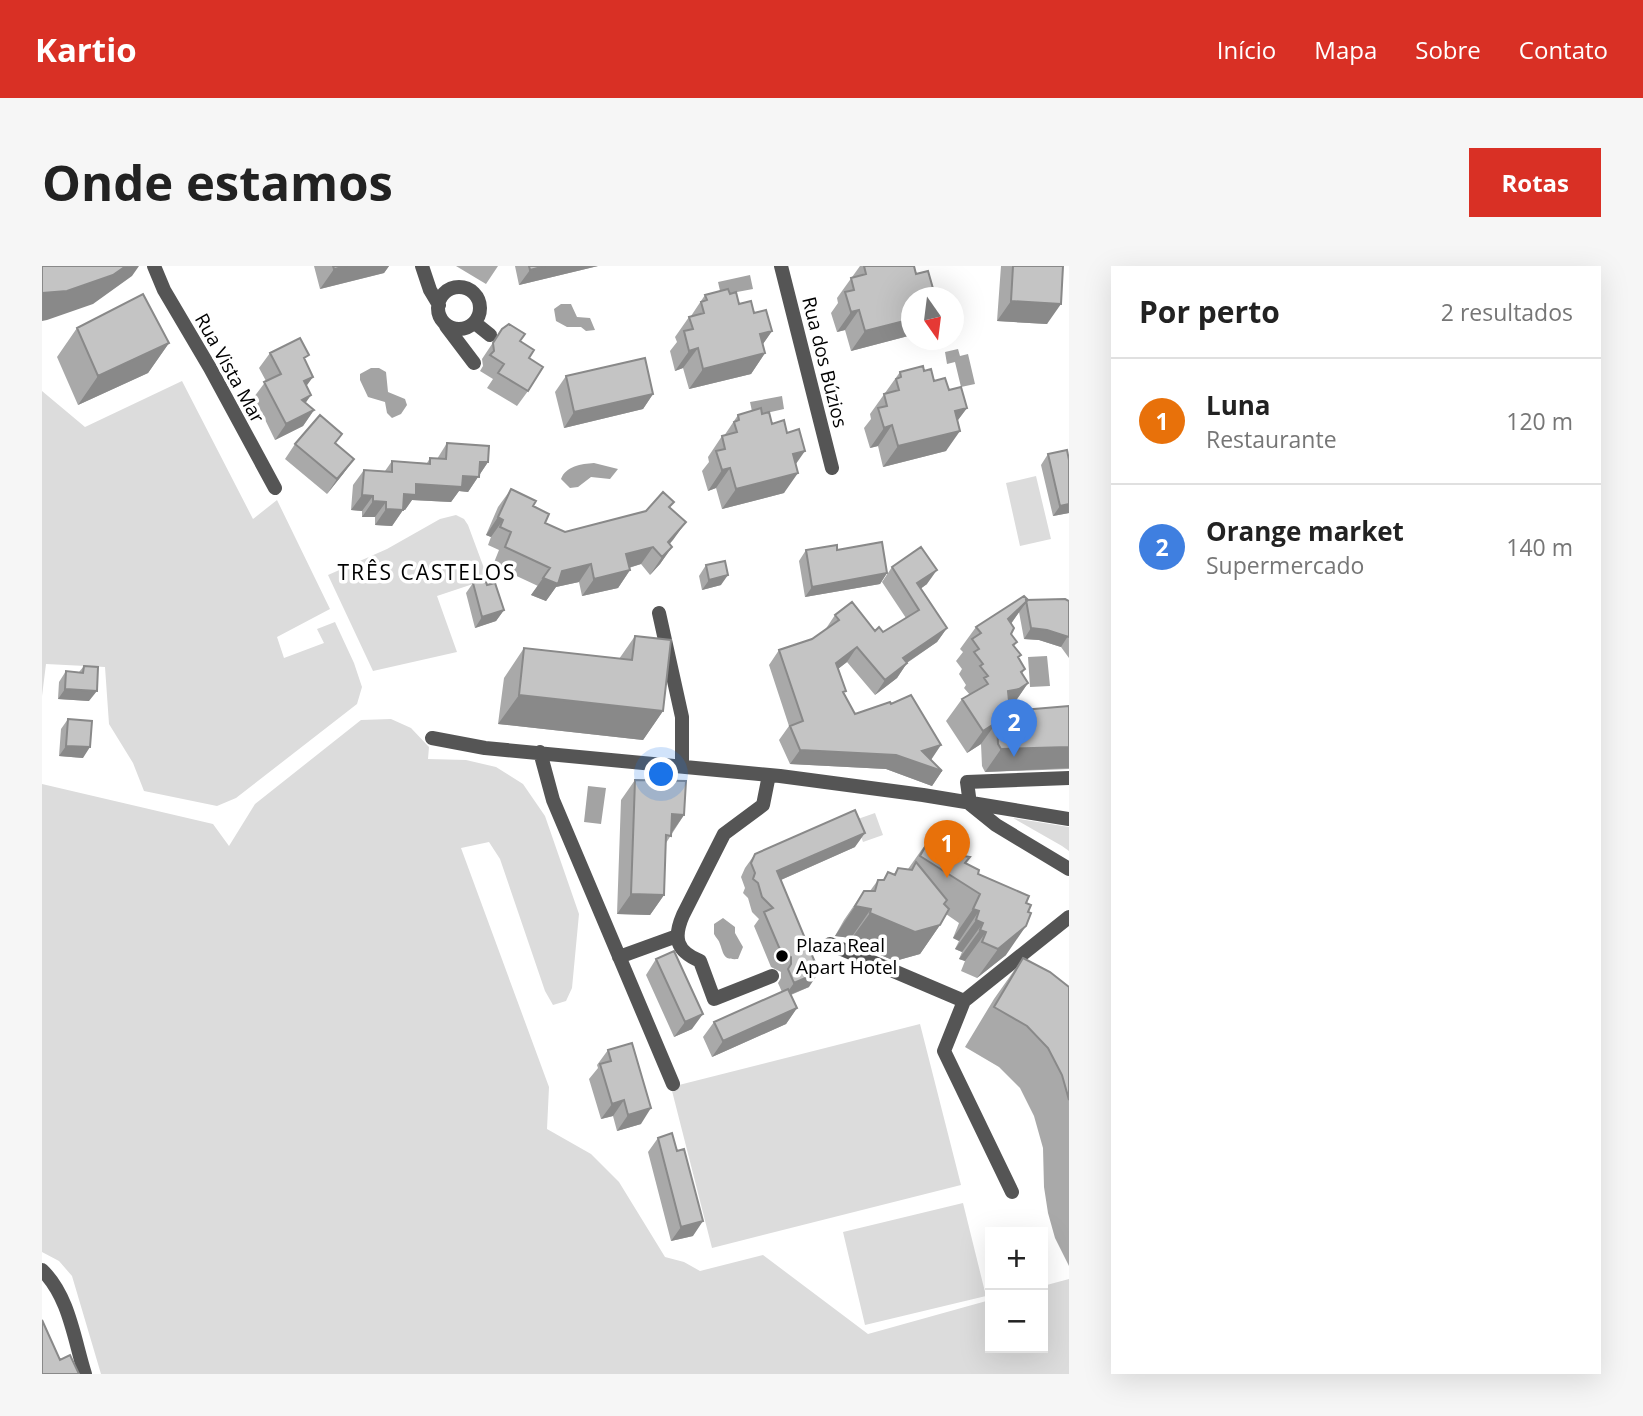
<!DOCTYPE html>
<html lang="pt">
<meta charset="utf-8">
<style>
body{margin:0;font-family:"Open Sans",sans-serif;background:#f6f6f6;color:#222}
.controls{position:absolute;right:21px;bottom:21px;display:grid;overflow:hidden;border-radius:0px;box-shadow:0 7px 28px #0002}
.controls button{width:63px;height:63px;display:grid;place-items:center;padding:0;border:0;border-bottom:2px solid #e0e0e0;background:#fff;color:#222;font:35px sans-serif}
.compass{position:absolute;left:859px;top:21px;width:63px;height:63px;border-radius:50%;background:#fff;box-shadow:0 7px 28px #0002;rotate:166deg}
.you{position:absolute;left:620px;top:509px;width:24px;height:24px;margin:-18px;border:5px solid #fff;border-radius:50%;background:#1a73e8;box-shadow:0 0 0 10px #1a73e833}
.badge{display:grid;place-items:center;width:46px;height:46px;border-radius:50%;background:#d93025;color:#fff;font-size:23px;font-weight:700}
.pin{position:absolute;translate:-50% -58px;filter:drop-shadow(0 2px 4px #0008)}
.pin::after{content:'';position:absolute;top:37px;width:24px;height:21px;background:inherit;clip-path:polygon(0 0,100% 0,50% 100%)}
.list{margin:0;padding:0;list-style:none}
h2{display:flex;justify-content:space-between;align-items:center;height:91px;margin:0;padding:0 28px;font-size:30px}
h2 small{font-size:23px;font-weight:400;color:#767676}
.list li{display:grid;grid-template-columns:46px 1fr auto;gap:21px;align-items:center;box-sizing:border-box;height:126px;padding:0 28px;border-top:2px solid #e0e0e0}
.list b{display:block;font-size:26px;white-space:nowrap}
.list p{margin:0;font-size:23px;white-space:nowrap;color:#767676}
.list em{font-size:23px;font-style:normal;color:#767676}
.map{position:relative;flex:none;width:1027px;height:1108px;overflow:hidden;border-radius:0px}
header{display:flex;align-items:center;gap:42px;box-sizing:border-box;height:98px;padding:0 35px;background:#d93025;color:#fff}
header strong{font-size:33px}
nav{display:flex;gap:38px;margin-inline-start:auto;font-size:24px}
.intro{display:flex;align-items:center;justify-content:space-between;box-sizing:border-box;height:168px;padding:0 42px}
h1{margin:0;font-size:49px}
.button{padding:18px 32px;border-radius:0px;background:#d93025;color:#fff;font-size:24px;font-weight:700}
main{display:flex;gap:42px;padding:0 42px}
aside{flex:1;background:#fff;border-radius:0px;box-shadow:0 7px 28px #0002}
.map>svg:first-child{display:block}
.green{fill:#dcdcdc}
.water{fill:#a3a3a3}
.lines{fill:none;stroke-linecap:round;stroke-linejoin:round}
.minor{stroke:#555;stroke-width:14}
.tertiary{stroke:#555;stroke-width:14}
.wall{fill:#a9a9a9}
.shaded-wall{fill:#898989}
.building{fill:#c4c4c4;stroke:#898989;stroke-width:2}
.poi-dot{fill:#000;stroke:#fff;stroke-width:2.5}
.labels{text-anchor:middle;stroke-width:7;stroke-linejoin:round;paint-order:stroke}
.street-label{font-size:19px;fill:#000;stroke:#fff}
.poi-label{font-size:19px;fill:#000;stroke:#fff;text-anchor:start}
.neighbourhood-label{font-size:21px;letter-spacing:2px;fill:#000;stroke:#fff}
</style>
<header>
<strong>Kartio</strong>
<nav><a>Início</a><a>Mapa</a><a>Sobre</a><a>Contato</a></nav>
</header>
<div class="intro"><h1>Onde estamos</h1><a class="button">Rotas</a></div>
<main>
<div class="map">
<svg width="1027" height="1108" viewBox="0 0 1027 1108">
<rect width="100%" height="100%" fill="#fff"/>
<!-- green -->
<path class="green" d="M140,115l71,138 24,-19 53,109 -53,28 7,21 40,-15 -7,-14 18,-7 19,41 8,24 -5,17 -121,94 -19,8 -73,-15 -11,-28 -24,-39 -4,-57 -59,-3 -4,32v-305l43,36z
M994,210l15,63 -31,7 -14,-63z
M414,249l8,4 4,6 20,54 -51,17 20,56 -84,19 -45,-96 59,-26 53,-30z
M349,453l20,9 18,19 -1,12 38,1 30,7 27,17 22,32 34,98 -7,74 -6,13 -13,4 -8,-14 -45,-132 -11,-17 -28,6 88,239 -2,42 44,25 28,28 46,75 19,5 16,9 63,-16 105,79 122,-34v48h53v-62l26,-7v95h-968l-29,-98 -13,-15 -17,-9v-468l171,40 16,22 26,-42 106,-84z
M833,547l8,22 -20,7 -8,-22z
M971,552l56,9v24l-7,-5z
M878,758l41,161 -249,63 -41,-161z
M921,937l23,93 -121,29 -22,-93z"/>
<!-- water -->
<path class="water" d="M708,9l3,14 -32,6 -3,-13z
M519,38h10l6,13 13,1 5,12 -9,1 -5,-4h-14l-11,-6 -2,-12z
M916,83l2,7 8,-2 7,30 -14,3 -6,-25 -8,2 -2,-12z
M329,102h8l7,4 2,20 17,7 2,6 -6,9 -9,4 -5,-5 -2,-11 -17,-5 -8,-17v-6z
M740,130l2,13 -31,7 -3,-14z
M552,197l24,6 -8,10 -19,-2 -13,10 -8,1 -9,-9c5,-13 20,-15 33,-16z
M1005,390l3,30 -20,1 -2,-30z
M546,520l18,2 -5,36 -17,-2z
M681,652l12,9v6l8,14 -5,12c-15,1 -14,-4 -18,-15 -1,-4 -4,-6 -6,-10v-10z"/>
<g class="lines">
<!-- minor -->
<path class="minor" d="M112,0l10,24 46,78 65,120
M380,0l8,24 9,15
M739,0l51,202
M396 42a21 21 0 1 1 42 0a21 21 0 1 1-42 0Z
M433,57l15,12
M404,60l28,37
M617,347l23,104v48
M390,472l53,10 295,28 143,19 146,24
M498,486l13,48 120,284
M727,509l-6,30 -39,29 -41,81c-10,23 -7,36 17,46l14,38 58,-23
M1027,512l-102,4 3,22 26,21 73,44
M788,678l134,57 -20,50 68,141
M577,691l58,-21
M922,735l105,-84"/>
<!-- tertiary -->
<path class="tertiary" d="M0,1004c27,26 32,69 43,104"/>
</g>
<!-- wall -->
<path class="wall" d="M272,0h75l-5,7 -64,16z
M414,0h42l-12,18z
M473,0h83l-79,19z
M818,0h54l2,8 18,18 -4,6h-18v37l-61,16 -6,-21 -8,2 -6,-19 7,-10 -1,-5z
M959,0h62l-16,58 -50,-3z
M688,28l9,10 15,9 18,18 -9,13 2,9 -14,21 -62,15 -6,-21 -8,3 -5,-20 7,-9 -2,-5 14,-20 2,-1 14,-21z
M35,62l92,15 -21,30 -70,32 -21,-48z
M460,63l18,12 9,17 -1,33 -11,15 -30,-18 6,-9 -13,-8 3,-5 -1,-7z
M228,87l35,8 1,25 5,9 -6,8 9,7 -11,16 -28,14 -21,-43 12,-16 -7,-13z
M882,105l10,10 15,9 18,18 -10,13 -11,30 -63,16 -5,-21 -8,2 -6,-20 7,-9 -1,-5 30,-42z
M524,110l87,18 -10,15 -79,19 -9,-36z
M720,148l10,10 23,40 -11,29 -62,16 -6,-21 -8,3 -6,-20 7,-9 -1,-5 14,-21h2l14,-21z
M405,177l41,19 -20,30 -9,-1 -8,11 -39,-2 -7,10h-2l-11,16 -17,-1v-8h-13v-6l-11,-1 2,-25 11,-15 21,1 7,-10 35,2 3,-5 7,1z
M253,178h41l18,15 -11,15 -16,20 -42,-35z
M1006,188l21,6v53l-16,3 -12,-51z
M469,223l22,17 12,17 20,9 81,-21 28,-9 -5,6 17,14 -17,22 3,3 -12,17 -10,11 -9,-11 -12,4 1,2 -12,18 -36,8 -3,-14 -23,5 -10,14 -15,-6 7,-9 -45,-21 6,-15 -11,-5 3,-8 -5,-2 12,-28z
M764,284h31l50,23 -7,11 -75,13 -6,-36z
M664,299l15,20 -19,5 -3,-14z
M850,301l35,17 -6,4 26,40 -10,14 -30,21 -10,15 -22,17 -28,-33 -9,7 6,25 11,20 75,46 12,11 -10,15 -46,-17 -96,-5 -11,-24 10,-14 -20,-61 10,-15 33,-11 13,-9 10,-15 40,16 8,1 23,-14 -24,-36z
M431,317l14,2 17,25 -8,11 -21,7 -9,-35z
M985,334l42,1v57l-8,-11 -22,-7 -15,-1 -5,-27 -8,12v10l6,8 -3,4 8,27 6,10 -15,22 -3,2v4l59,-5v63l-84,3 -3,-6 -1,-22 -14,9 -21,-32 16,-22 8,-4 -6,-7 2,-3 -7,-11 3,-5 -6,-8 7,-9 -3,-3 16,-22z
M593,370l28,75 -20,29 -145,-16 6,-46 20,-30 95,11z
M42,400l5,35 -31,-2 1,-17 7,-11 13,1z
M26,453l15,39 -24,-2 2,-27z
M593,514l49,35 -18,28 -2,52 -14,20 -33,-1 4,-114z
M888,572l48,36 28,81 -29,23 -16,-7 4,-10 -6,-2 3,-7 -7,-3 4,-8 -6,-3 6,-15 -13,-9 -6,11 -20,29 -25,7 -46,-19 2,-4 -16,-2 9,-16 20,-29h6l8,-11h5l5,-8 6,2 4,-6 10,1z
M813,581l-74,33 28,107 -18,8 6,13 -11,16 -74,33 -9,-20 11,-15 68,-30 -4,-9 3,-5v-6l-10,-5 -17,-41 5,-7 -7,-7 -4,-14 -5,-5 2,-5 -4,-11 4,-9 10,-14z
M981,692l46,29v279l-14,-28 -7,-25 -4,-26 -1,-39 -9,-32 -14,-28 -21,-21 -34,-20 29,-48z
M614,693l36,70 -18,8 -28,-62z
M566,784l33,74 -24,7 -4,-15 -12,3 -12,-40 9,-11 -1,-3z
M616,872l35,98 -22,5 -23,-89z"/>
<!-- shaded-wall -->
<path class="shaded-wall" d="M84,0h13l-7,10 -39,28 -46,16 -5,1v-28z
M305,0h42l-5,7 -64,16 14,-20z
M503,0h53l-79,19 11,-15z
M892,26l-4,6h-10l2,-3z
M969,35l50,3 -14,20 -50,-3z
M817,44l-14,20 -8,2 14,-20z
M870,53v16l-61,16 14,-20z
M730,65l-14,20 2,-17z
M127,77l-21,30 -70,32 20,-29z
M656,82l-15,20 -8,3 14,-20z
M723,87l-14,21 -62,15 14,-20z
M271,111l-11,15 2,-11z
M611,128l-10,15 -79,19 10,-16z
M269,129l-11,16 2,-11z
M925,142l-15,20 3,-17z
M272,144l-11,16 -28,14 11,-16z
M850,159l-14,21 -8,2 14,-20z
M918,165l-14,20 -63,16 15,-21z
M763,185l-14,20 2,-17z
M312,193l-11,15 -16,20 10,-15z
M438,196h8l-20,30 -9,-1 -8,11 -39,-2 -7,10 -12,-1 11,-15 12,-10 47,-8z
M688,202l-14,20 -8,3 14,-21z
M756,207l-14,20 -62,16 14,-20z
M320,229l11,1 -11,15 -11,-1z
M331,235l13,1 -11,15h-13z
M1027,238v9l-16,3 7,-10z
M344,243l17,1 -11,16 -17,-1z
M456,251l5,3 -12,17 -5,-2z
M644,256l-13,18 -13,15 8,-13z
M611,281l-12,17 -27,8 12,-18z
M630,281l-12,17 -10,11 12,-18z
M549,298l-12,18 -23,5 -10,14 -15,-6 12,-17 19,-7z
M588,304l-12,18 -36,8 12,-17z
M895,304l-10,14 -16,12 6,-13z
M845,307l-7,11 -75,13 7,-10z
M686,309l-7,10 -19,5 7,-10z
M986,334l-16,22 -19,20 15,-23z
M462,344l-8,11 -21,7 7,-11z
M905,362l-10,14 -44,30 10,-14z
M989,362l16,2 21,6 -7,11 -22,-7 -15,-1z
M815,381l-10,15 -21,16 10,-15z
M865,397l-10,15 -22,17 10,-15z
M983,403l-15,21 18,-7 -15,22 -10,6 -10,2 28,-41z
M23,423l32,2 -8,10 -31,-2z
M477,429l144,16 -20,29 -145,-16z
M955,456l-16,22 -14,9 16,-22z
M899,479l-10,15 11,11 -10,15 -46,-17 -96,-5 10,-14 122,1z
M24,480l24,1 -7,11 -24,-2z
M1027,481v21l-84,4 16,-23z
M630,548l12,1 -14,20z
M823,567l-10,14 -88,39 10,-15z
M589,628l33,1 -14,20 -33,-1z
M813,640l16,3 -20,29 -16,-2z
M931,643l6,2 -20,30 -6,-3z
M828,647l70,12 -20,29 -25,7 -46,-19z
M934,654l7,3 -21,29 -7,-3z
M984,660l-20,29 -29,23 21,-29z
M938,664l6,2 -21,29 -6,-2z
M777,706l-10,15 -25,10 10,-14z
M755,742l-11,16 -74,33 11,-16z
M661,748l-11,15 -18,8 11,-15z
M582,834l-11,16 -12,3 11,-15z
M609,842l-10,16 -24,7 11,-16z
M661,955l-10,15 -22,5 10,-14z"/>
<!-- building -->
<path class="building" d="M0,0h84l-13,9 -46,16 -25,2z
M291,0h14l-13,3z
M487,0h16l-15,4z
M822,0h50l2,8 12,-3 6,21 -12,3v3h-10v21l-47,12 -6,-21 -8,2 -6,-20 9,-2 -3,-12 15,-4z
M971,0h50l-2,38 -50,-3z
M686,23l2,5 6,-2 3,12 12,-3 3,12 12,-3 6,21 -12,3 5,19 -62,16 -5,-21 -9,3 -5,-20 9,-2 -4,-12 15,-4 -3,-11 6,-2 -2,-5z
M101,28l26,49 -71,33 -21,-48z
M467,58l16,10 -5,7 14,9 -5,8 14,9 -15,24 -30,-18 6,-9 -14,-9 4,-4 -1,-8 9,-14z
M258,72l9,17 -5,3 9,19 -9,4 7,14 -9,5 12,10 -28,14 -22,-42 17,-8 -11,-21z
M603,92l8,36 -79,18 -8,-36z
M881,100l1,5 7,-2 3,12 11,-3 4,12 12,-3 6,21 -12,3 5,20 -62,15 -6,-21 -8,3 -6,-20 9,-2 -3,-12 15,-4 -3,-11 5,-2 -1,-5z
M719,142l1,6 7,-2 3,12 12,-4 3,13 12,-4 6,22 -12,3 5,19 -62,16 -6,-21 -8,2 -6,-19 9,-2 -3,-13 15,-4 -3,-10 5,-2 -1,-5z
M278,149l22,19 -7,9 19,16 -17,20 -42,-35z
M405,177l42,3 -1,16h-8l-1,15 -16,-1 -1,11 -46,-3v11l-12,-1 -1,16 -17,-1v-7l-13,-1v-5l-11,-1 2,-25 28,2v-11l38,3v-6l16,1z
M1025,184l2,10v44l-9,2 -12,-52z
M469,223l25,12 -3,5 16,8 -4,9 20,9 81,-21 17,-19 11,10 -5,5 17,15 -18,20 4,5 -10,10 -9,-10 -27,7 4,16 -36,9 -3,-15 -29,7 -4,13 -15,-6 7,-10 -45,-21 6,-15 -11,-5 3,-7 -5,-3z
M840,276l5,31 -75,14 -6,-37 31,-5v5z
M879,281l16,23 -20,13 30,45 -44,30 4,5 -22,17 -28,-33 -21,16 10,28 -3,1 12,22 35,-12 1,2 20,-9 30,50 -19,6 20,20 -46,-16 -96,-5 -10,-24 13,-5 -24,-71 33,-11 27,-19 -4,-5 17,-13 23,29 4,-4 4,5 36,-22 -27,-43z
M683,295l3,14 -19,5 -3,-15z
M443,313l2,6 8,-2 9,27 -22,7 -9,-34z
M982,330l4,4 -20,19 6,9 -3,6 6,8 -4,3 8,10 -3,2 7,12 -4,3 7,11 -9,6 -11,2 2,20 59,-5v41l-68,2 -3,-5 -1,-22 -14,9 -21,-32 26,-15 -4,-6 4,-2 -8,-10 3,-2 -9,-12 5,-3 -7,-10 9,-6 -5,-6z
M1023,333l4,2v36l-22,-7 -16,-2 -5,-28z
M593,370l36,4 -8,71 -144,-16 5,-47 108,12z
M42,400l14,1 -1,24 -32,-2 1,-18 17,2z
M26,453l24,2 -2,26 -24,-1z
M593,514l51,1 -2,34 -12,-1 -1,22 -5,-1 -2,60 -33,-1z
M813,544l10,23 -88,38 42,101 -25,11 -6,-14 3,-5v-7l-10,-5 -17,-40 9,-4 -11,-11 -4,-14 -5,-4 2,-6 -4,-10 4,-9z
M888,572l21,8 -1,8 20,3 -5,6 14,7 -1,4 51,22 -3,7 5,2 -3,7 3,1 -5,13 -28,23 -16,-7 4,-10 -6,-2 3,-7 -7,-3 3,-9 -6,-2 7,-15 -60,-38z
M874,596l31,38 -3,4 5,5 -9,16 -25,7 -45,-19 1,-4 -16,-3 9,-15h11l3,-11h6l4,-8 7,3 3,-7 14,2z
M632,685l29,63 -18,8 -29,-63z
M981,692l27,14 19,15v113l-7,-25 -14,-27 -21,-22 -33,-19z
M746,723l9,19 -74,33 -9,-19z
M590,777l19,65 -23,7 -4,-15 -12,4 -12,-40 11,-3 -3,-11z
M630,867l5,18 7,-2 19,72 -22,6 -23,-89z
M0,1054l18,40 10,-5 9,19h-37z"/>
<!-- markers -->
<circle class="poi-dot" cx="740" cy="690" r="7"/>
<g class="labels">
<!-- street labels -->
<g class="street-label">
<text transform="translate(783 96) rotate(76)" y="7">Rua dos Búzios</text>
<text transform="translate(188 102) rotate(61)" y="7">Rua Vista Mar</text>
</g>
<!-- poi labels -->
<g class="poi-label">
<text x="754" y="686">Plaza Real<tspan x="754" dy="22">Apart Hotel</tspan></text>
</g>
<!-- neighbourhood labels -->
<g class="neighbourhood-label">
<text x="385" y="314">TRÊS CASTELOS</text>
</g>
</g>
</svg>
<div class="controls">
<button>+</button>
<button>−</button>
</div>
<svg class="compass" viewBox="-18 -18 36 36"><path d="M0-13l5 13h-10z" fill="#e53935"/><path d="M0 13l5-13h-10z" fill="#767676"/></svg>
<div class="you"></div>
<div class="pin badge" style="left:905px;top:612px;background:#e8710a">1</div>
<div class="pin badge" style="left:972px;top:491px;background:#3f7fe0">2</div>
</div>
<aside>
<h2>Por perto<small>2 resultados</small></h2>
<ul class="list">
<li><span class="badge" style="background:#e8710a">1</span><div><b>Luna</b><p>Restaurante</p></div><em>120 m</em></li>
<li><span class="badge" style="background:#3f7fe0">2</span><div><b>Orange market</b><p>Supermercado</p></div><em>140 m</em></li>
</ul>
</aside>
</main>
